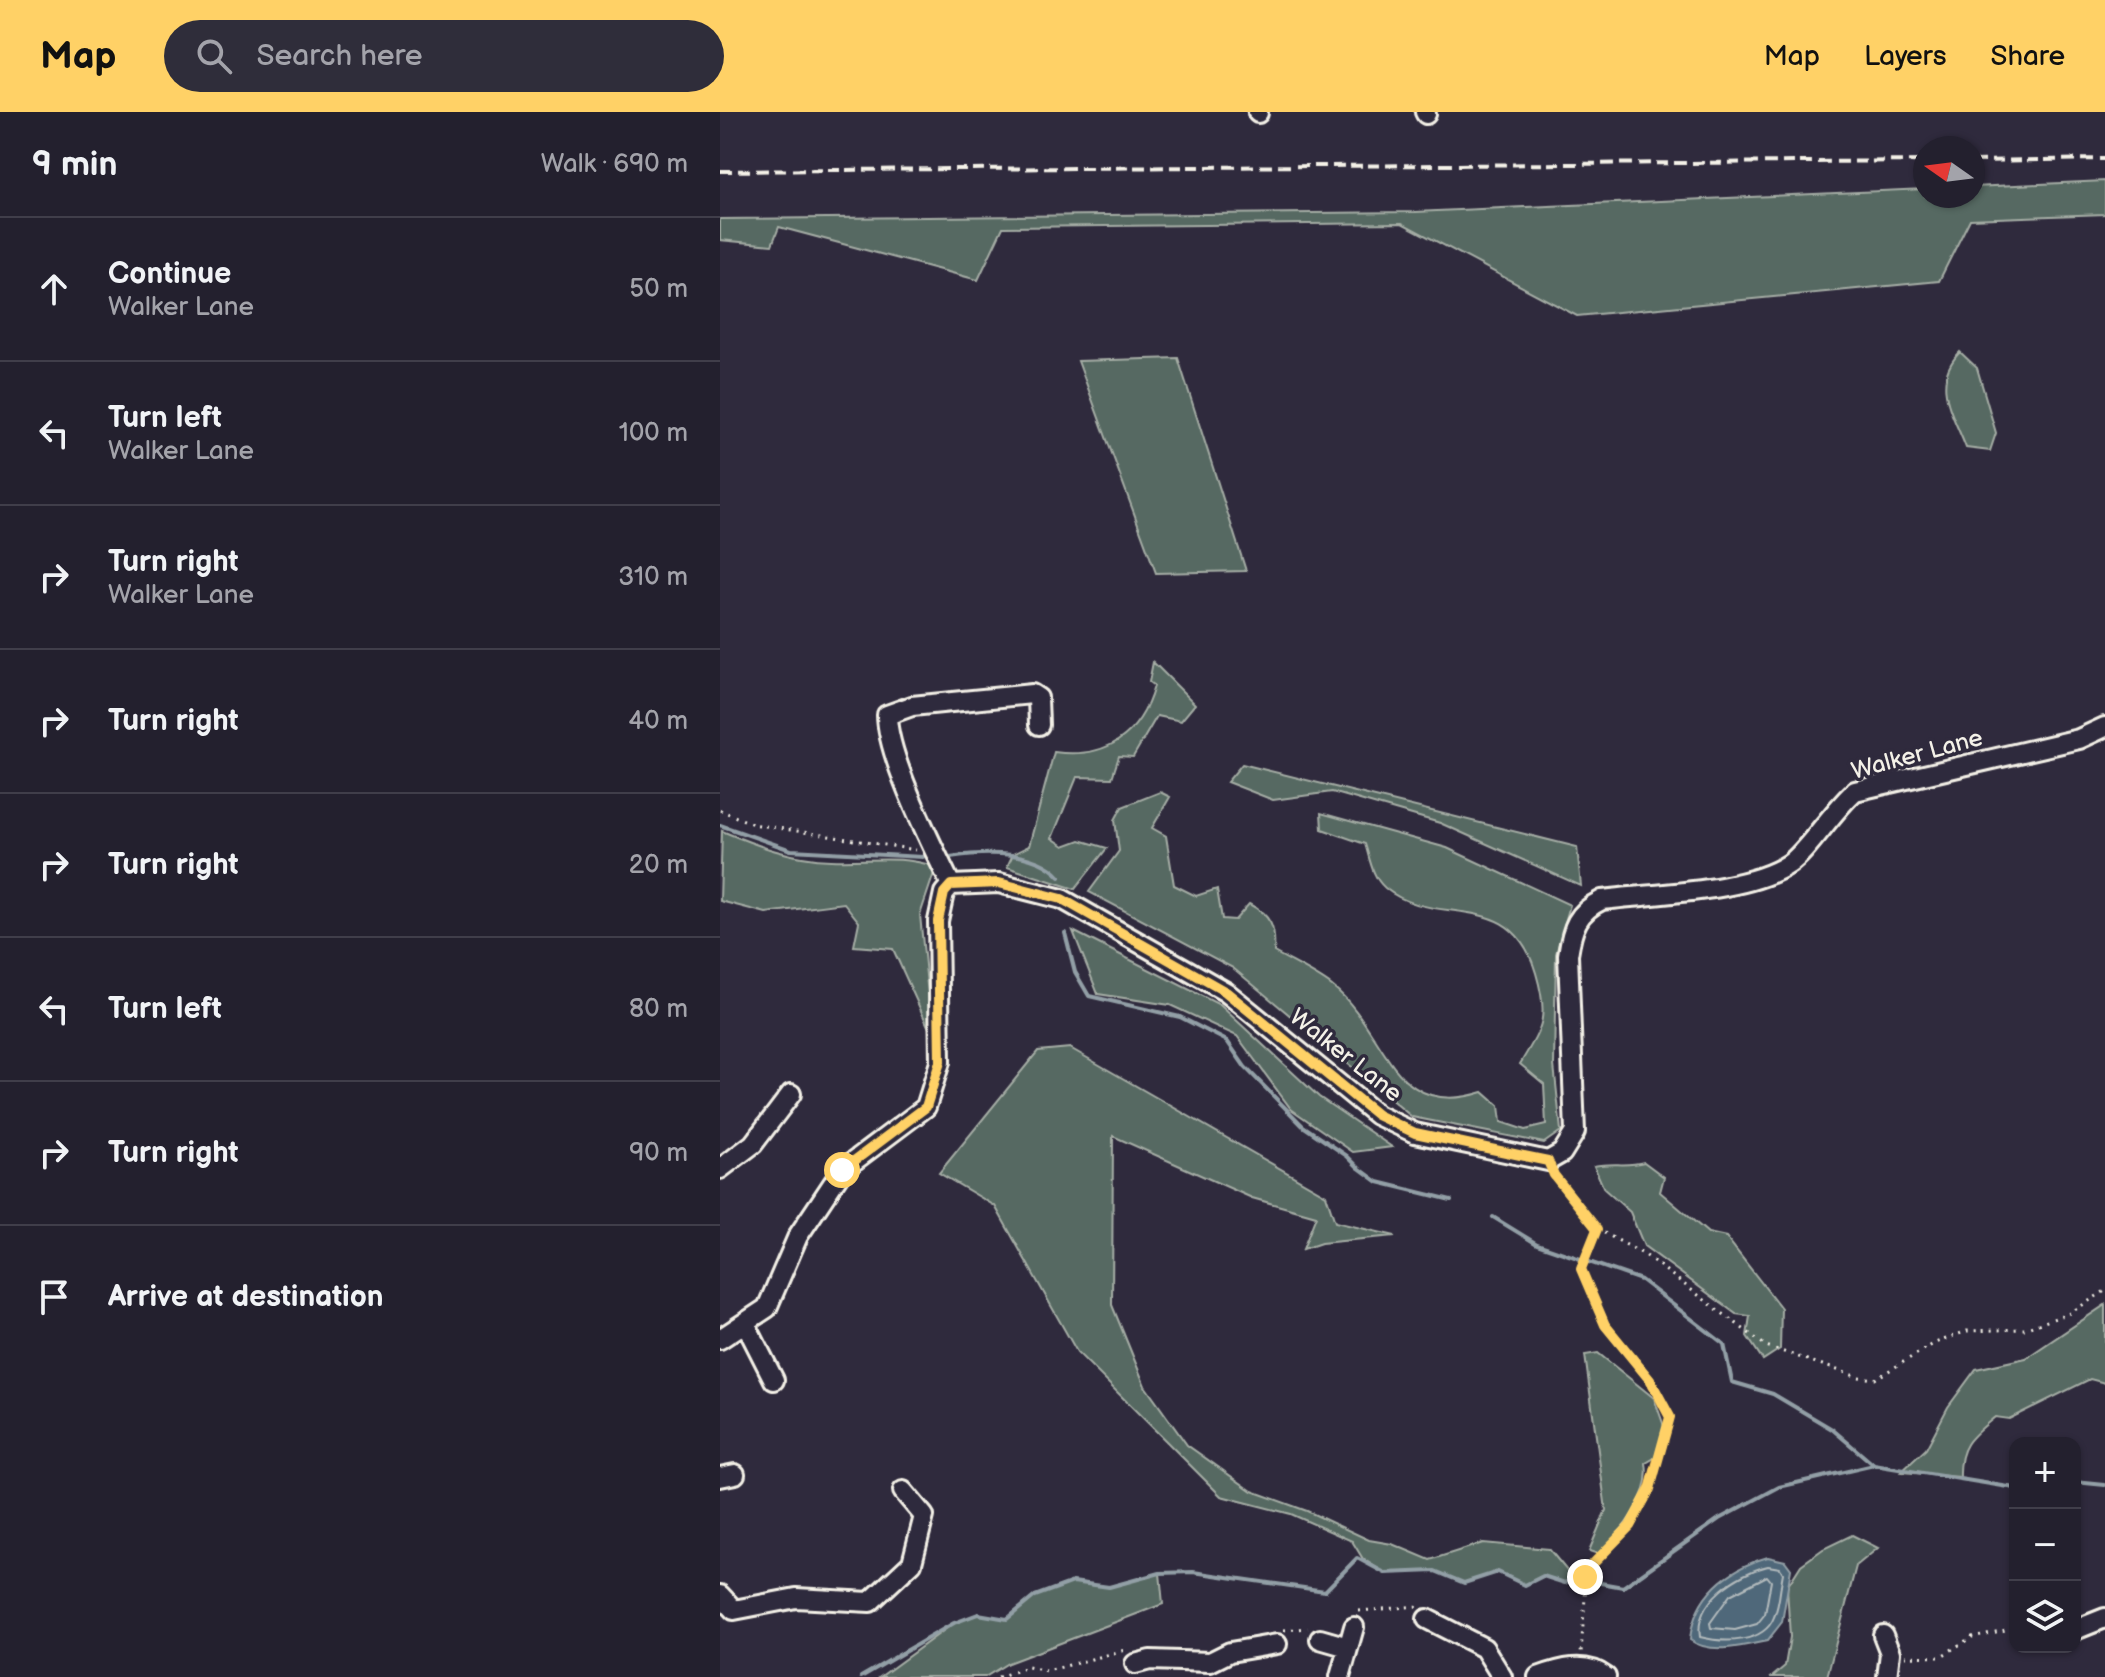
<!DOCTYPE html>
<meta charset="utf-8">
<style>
body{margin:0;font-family:"Balsamiq Sans",sans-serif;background:#2f2d3a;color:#f1f3f6}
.controls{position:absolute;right:24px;bottom:24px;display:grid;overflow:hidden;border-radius:16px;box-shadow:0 2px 6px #0004}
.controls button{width:72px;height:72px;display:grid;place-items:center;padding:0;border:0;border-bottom:2px solid #403e4a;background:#23202e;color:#f1f3f6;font:40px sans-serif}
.compass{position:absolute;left:1193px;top:24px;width:72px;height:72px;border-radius:50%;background:#23202e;box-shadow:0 2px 6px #0004;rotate:284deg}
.stop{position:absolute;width:24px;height:24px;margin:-18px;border:6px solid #ffd166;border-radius:50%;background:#fff}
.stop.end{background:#ffd166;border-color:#fff;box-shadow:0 2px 8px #0008}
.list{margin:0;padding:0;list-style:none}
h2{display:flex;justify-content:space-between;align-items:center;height:104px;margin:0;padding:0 32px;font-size:34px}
h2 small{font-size:26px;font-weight:400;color:#a3a3aa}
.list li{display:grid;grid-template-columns:52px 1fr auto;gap:24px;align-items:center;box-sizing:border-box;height:144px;padding:0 32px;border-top:2px solid #403e4a}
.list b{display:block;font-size:30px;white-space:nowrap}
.list p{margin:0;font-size:26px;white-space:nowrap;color:#a3a3aa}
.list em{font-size:26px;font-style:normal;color:#a3a3aa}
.icon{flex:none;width:44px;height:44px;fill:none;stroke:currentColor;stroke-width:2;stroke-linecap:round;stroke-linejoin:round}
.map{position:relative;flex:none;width:1385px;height:1565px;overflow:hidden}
header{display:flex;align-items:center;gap:48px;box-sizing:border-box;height:112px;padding:0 40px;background:#ffd166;color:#111}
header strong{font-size:38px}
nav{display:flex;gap:44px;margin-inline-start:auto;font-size:28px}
.search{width:560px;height:72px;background:#2f2d3a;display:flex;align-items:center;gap:20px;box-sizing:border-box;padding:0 28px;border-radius:44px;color:#a3a3aa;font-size:30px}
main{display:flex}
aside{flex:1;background:#23202e}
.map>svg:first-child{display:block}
.green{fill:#566962;stroke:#a5ada5;stroke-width:2}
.water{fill:#50687a;stroke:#929fa6;stroke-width:2}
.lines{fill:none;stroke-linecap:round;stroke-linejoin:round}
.shore{stroke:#b2babc;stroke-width:2}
.stream{stroke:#929fa6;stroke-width:4}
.minor-casing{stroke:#f4f1e8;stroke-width:24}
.path{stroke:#f4f1e8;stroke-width:3;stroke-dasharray:2 6;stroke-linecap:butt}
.minor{stroke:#2f2a3d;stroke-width:18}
.rail{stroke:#f4f1e8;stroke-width:4;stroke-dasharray:12 6;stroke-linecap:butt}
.route{stroke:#ffd166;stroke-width:10}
.labels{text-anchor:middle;stroke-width:7;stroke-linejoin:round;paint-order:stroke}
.street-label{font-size:24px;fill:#f4f1e8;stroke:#2f2a3d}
</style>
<header>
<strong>Map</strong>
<div class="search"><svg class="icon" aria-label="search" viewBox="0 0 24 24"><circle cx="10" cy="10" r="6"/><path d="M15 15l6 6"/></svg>Search here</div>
<nav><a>Map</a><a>Layers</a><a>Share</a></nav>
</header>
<main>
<aside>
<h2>9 min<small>Walk · 690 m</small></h2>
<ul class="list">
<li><svg class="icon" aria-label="ahead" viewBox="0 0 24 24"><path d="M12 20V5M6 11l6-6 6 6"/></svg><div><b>Continue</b><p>Walker Lane</p></div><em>50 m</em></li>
<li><svg class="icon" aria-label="left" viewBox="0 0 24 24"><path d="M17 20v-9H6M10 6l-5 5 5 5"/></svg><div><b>Turn left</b><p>Walker Lane</p></div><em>100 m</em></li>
<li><svg class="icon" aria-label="right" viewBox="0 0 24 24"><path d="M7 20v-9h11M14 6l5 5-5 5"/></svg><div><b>Turn right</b><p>Walker Lane</p></div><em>310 m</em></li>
<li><svg class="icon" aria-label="right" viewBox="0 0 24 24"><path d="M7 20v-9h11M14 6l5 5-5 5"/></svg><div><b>Turn right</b></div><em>40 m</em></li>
<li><svg class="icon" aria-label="right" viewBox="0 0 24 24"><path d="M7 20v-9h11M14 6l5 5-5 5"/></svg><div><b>Turn right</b></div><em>20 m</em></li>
<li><svg class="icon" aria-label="left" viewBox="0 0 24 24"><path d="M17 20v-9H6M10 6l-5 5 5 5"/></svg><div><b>Turn left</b></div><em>80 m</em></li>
<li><svg class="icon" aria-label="right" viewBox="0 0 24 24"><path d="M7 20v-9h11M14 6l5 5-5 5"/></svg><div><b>Turn right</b></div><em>90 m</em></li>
<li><svg class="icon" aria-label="arrive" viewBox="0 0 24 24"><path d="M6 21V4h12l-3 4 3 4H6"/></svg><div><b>Arrive at destination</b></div></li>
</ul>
</aside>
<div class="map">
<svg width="1385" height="1565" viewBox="0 0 1385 1565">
<rect width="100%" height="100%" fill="#2f2a3d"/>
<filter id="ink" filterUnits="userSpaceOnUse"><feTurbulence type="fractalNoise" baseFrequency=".0125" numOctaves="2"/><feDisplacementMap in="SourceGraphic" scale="16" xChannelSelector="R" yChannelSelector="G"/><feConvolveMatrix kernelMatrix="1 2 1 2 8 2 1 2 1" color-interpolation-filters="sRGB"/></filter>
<g filter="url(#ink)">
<!-- green -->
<path class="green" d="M1385,69v33l-135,5 -31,62 -362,35 -175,-93 -399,4 -25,53 -199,-53 -7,18 -52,-5v-21l695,-7 510,-23v7h48v-9z
M1240,240l17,16 19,65 -6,18 -24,-3c-13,-35 -36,-65 -6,-96z
M458,246l68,213 -90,2 -78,-212z
M433,550l42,42 -14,17 -24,-5 -24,41 -14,-1 -7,22 -35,-1 -25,61 12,8 16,-6 27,8 -32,41 -68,-22 6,-13 16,-8 25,-94c51,7 86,-15 100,-66l-5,-4z
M522,652l335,83 4,39 -141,-63 -108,-31 -59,8 -46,-18z
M440,680l10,5 -18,31 14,8 8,49 22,11 21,-7 5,30 13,1 14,-16c22,11 27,24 25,48 19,11 41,21 58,34 56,44 58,136 151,106l16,14 2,16 24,8 21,-5 -2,-41 -24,-20c23,-38 29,-46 16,-91 -25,-88 -100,-43 -151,-85 -13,-11 -15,-29 -20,-44l-43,-15 -1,-16 126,35 123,57 -14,49 -2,111 7,66 -17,12 -132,-26 -179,-149 -144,-76 30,-41 -4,-31 7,-13z
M2,719c36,15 70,28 109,29 37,2 68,-6 105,7l-16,48 12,120 -39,-86 -39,-3 5,-24 -15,-19 -78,10 -46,-12z
M353,819l147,74 99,92 73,50 -39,5 -62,-43 -54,-73 -67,-31 -72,-11z
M350,936l256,147 9,27 60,14 -74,7 -18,6 13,-33 -64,-18 -139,-62 -1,169 33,81 42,59 65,46 55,20 62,29 23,4 38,16 53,-17 66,6 24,29 -8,5 -22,-7 -18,9 -27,-13 -34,11 -29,-12 -50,2 -22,-14 -11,-18 -61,-27 -70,-18 -144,-144 -82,-146 -56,-33 99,-122z
M924,1050l20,15 -4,15 48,41 18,4 55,71 -1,41 -17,11 -16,-24 3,-20 -14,-2 -92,-68 -14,-34 -26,-23 -10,-23c18,-4 33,1 50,-4z
M1385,1193v78l-15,-4 -81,40 -14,-2c-24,20 -36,28 -35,60l-59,-5 25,-23 22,-42 28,-38 50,-11z
M878,1241l56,45 10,28 -8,31 -10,6c6,35 -25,67 -45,92l-12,-4 17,-41 -21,-155z
M1132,1423l26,13 -22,18 -29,111h-55l13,-11 5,-29 -3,-50 14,-22 22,-16z
M440,1461l3,31 -155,59 -23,14h-105l74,-54 24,-9 29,5 28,-23 38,-14 36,5z"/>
<!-- water -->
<path class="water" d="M1048,1445l17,4 6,8 -9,53 -15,19c-23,5 -57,14 -77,-1 4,-44 37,-71 78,-83z"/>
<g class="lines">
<!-- shore -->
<path class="shore" d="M1048,1454l12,2 3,5c-3,13 -3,31 -9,44 -10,27 -51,26 -74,20 -6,-36 38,-64 68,-71z
M1047,1464l4,5 -6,33 -8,10 -22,6 -24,-2 -1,-5 20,-28z"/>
<!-- stream -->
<path class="stream" d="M0,713l71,25 132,7
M230,745c35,-5 85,-8 110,20
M345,821l10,39 14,24 91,21 47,24 18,26 58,59 44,30 12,12 19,14 73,18
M773,1105l44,27 104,36 83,64 8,38 41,12 59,35 42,36 141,23
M1355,1370l30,3
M141,1565l93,-54 24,-9 29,5 28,-23 38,-14 36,5 51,-14 33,-1 132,19 32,-33 28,15 50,-2 29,12 34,-11 27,13 18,-9 22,7 8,-5 50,9 96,-68 60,-32 95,-22"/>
<!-- minor casing -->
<g class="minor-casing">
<path id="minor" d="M705,0l1,2
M538,1v-1
M231,773c-19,-40 -64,-128 -64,-170l25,-9 120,-12 6,4 1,27
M0,1057l33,-25 38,-50
M26,1213l28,55
M0,1227l47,-31 31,-72 44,-66 84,-63 14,-45 -2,-141 6,-28 7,-8 48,-2 63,16 164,93 151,123 38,18 133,28 14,-8 13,-21 -7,-177c4,-27 9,-43 34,-55 52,-7 144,-7 187,-36 18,-12 44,-54 66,-73l224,-52 26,-12
M0,1365l15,-3
M0,1483l14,15 62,-12 74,4 42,-39 12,-47 -21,-25
M707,1507l57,29 18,29
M1355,1518l30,-12
M1163,1523l7,18 -3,24
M600,1527l28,8
M415,1552l15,-4 60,2 20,-10 47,-8
M620,1565l14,-50
M818,1565c22,-8 47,-16 68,0"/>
</g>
<!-- path -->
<path class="path" d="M0,698l33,14 163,26
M834,1063l43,54 -16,40 24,56 45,55 20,37 -20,72 -20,37 -43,44 -6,83
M877,1117l48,26 121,91 92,31 17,2 60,-36 32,-12 57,-2 46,-16 35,-22
M639,1499l60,-5
M564,1518l24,-2
M1185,1544l35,1 32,-20 43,-9
M278,1565l30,-10 19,4 78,-21"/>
<!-- minor -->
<use href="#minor" class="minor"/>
<!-- rail -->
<path class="rail" d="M1253,49l132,-2
M0,59l1205,-10"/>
</g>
</g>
<g class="lines" filter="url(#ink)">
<!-- route -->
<path class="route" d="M122,1058l84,-63 14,-45 -2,-141 6,-28 7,-8 48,-2 63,16 164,93 151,123 38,18 133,28 6,14 43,54 -16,40 24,56 45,55 20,37 -20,72 -20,37 -43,44 -2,7"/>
</g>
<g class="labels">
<!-- street labels -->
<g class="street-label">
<text transform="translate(1197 642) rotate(-15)" y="8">Walker Lane</text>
<text transform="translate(626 943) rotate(38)" y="8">Walker Lane</text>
</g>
</g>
</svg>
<div class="controls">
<button>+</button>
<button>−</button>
<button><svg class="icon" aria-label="layers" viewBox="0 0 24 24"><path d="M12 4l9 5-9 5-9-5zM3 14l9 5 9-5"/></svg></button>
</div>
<svg class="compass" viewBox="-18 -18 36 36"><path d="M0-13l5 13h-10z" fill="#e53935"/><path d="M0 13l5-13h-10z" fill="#a3a3aa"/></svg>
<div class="stop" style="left:122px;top:1058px"></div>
<div class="stop end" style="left:865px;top:1465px"></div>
</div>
</main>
